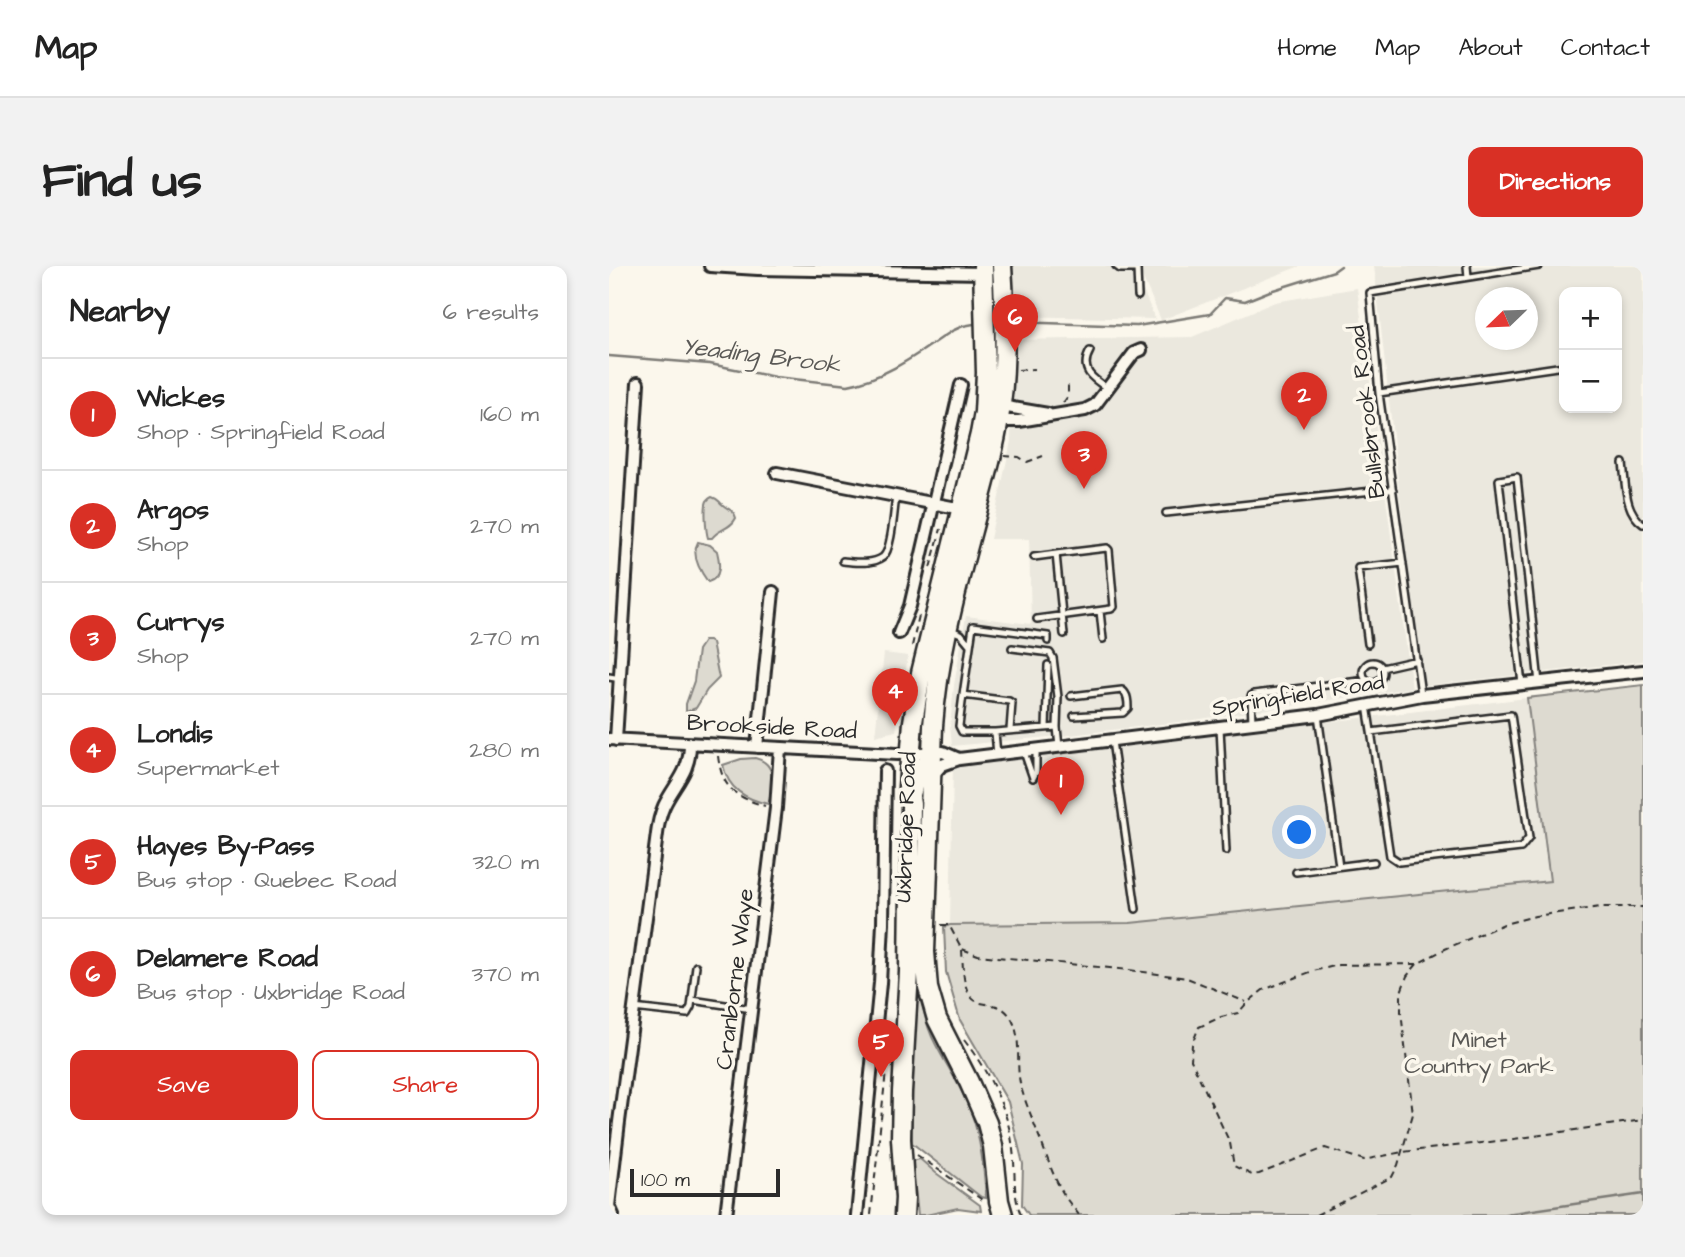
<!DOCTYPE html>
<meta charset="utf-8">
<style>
body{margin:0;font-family:"Architects Daughter",sans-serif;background:#f2f2f2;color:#222}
.controls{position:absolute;right:21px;top:21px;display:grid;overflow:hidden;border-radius:14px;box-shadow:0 4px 10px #0003}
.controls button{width:63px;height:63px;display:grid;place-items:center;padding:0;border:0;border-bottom:2px solid #e0e0e0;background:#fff;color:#222;font:35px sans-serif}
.compass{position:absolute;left:866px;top:21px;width:63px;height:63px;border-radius:50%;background:#fff;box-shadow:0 4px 10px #0003;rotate:247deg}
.scale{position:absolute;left:21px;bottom:18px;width:150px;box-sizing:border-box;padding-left:7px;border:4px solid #2b2b2b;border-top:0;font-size:19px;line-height:24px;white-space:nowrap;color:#2b2b2b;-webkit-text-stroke:5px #fbf7ec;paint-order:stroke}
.you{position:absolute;left:691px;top:567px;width:24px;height:24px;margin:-18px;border:5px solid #fff;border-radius:50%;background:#1a73e8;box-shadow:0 0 0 10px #1a73e833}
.badge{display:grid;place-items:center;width:46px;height:46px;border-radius:50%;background:#d93025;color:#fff;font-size:23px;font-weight:700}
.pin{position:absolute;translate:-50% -58px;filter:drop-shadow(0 2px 4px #0008)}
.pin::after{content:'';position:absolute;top:37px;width:24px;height:21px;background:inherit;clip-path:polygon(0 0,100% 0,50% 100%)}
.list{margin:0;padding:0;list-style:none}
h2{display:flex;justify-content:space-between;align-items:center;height:91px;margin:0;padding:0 28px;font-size:30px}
h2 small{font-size:23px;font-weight:400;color:#767676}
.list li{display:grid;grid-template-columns:46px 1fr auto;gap:21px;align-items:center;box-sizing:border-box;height:112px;padding:0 28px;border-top:2px solid #e0e0e0}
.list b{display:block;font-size:26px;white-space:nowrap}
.list p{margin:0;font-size:23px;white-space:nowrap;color:#767676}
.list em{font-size:23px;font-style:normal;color:#767676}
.actions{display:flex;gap:14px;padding:21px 28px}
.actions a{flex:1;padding:16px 0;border:2px solid #d93025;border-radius:14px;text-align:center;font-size:24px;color:#d93025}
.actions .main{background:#d93025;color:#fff}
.map{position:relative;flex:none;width:1034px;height:949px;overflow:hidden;border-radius:14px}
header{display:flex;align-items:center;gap:42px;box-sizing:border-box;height:98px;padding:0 35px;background:#fff;border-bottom:2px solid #e0e0e0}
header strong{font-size:33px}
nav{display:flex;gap:38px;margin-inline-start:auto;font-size:24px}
.intro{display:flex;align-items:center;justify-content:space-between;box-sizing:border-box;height:168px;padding:0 42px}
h1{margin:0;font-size:49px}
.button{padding:18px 32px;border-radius:14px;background:#d93025;color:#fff;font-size:24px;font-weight:700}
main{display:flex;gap:42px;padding:0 42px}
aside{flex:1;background:#fff;border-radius:14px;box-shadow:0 4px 10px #0003}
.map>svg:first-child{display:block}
.built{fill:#ebe8de;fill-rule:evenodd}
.green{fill:#dddad0;stroke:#84827e;stroke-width:2}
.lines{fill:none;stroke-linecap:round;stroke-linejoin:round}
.stream{stroke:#7b7a75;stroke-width:2.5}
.lane-casing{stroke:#2b2b2b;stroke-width:10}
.street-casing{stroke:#2b2b2b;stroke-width:16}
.primary-casing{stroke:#2b2b2b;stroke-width:23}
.path{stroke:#2b2b2b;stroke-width:2;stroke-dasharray:7 5;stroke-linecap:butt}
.lane{stroke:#fbf7ec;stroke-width:5}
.street{stroke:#fbf7ec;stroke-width:10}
.primary{stroke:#fbf7ec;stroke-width:18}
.labels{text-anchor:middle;stroke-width:7;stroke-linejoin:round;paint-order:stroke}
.street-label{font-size:23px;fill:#2b2b2b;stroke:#fbf7ec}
.park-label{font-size:23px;fill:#585754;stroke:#fbf7ec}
.water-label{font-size:24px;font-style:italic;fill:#5a5956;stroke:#fbf7ec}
</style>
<header>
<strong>Map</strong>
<nav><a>Home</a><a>Map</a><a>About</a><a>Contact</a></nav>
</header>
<div class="intro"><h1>Find us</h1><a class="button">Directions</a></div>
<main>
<aside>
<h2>Nearby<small>6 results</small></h2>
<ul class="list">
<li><span class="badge">1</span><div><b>Wickes</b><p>Shop · Springfield Road</p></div><em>160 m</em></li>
<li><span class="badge">2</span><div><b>Argos</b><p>Shop</p></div><em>270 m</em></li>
<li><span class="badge">3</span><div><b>Currys</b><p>Shop</p></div><em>270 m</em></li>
<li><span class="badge">4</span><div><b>Londis</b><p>Supermarket</p></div><em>280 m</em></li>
<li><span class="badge">5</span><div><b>Hayes By-Pass</b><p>Bus stop · Quebec Road</p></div><em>320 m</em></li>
<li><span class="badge">6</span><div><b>Delamere Road</b><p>Bus stop · Uxbridge Road</p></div><em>370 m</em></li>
</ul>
<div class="actions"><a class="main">Save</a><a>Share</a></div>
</aside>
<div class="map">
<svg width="1034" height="949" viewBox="0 0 1034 949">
<rect width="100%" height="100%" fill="#fbf7ec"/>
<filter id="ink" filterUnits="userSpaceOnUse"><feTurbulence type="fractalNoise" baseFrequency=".0143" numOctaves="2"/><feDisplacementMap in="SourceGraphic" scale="14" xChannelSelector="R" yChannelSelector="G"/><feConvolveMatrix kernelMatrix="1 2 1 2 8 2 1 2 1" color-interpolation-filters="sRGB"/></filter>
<g filter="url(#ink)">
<!-- built -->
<path class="built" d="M400,0h124l22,53 -140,-3z
M529,0h162l-139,54z
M765,0h269v395l-222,25zM955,26h53v116h-53zM876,32h42v42h-42z
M748,22l55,400 -225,33 -117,14 -118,11 -2,-20 4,-41 12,-69 65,8 -2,-85h-39l21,-98 2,-101 179,-3 83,-35z
M275,387l24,3 -12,75 -21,5z
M918,432l24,183 -421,42 -180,2 3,-158z"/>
<!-- green -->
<path class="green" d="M103,231c7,2 6,4 11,8 6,5 11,5 13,13 -6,12 -17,10 -24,20h-4c-2,-6 -4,-31 -1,-37 1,-2 3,-3 5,-4z
M89,276l12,3 7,6c3,12 5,27 -9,31 -8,-11 -17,-28 -10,-40z
M95,375h5l3,2 7,35 -12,12 -11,18 -10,4v-8l8,-23 4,-31z
M1034,419v530h-614l-7,-10 1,-41 -15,-62 -48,-82 -14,-48 -2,-45 6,-2 180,-2 420,-42 -23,-183z
M146,492c22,5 20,29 13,46 -23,-5 -40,-15 -45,-39l18,-6z
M310,706c1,25 5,51 17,73 12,23 26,43 35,67 10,28 13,57 15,86l-5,-1 -69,-54c-2,-57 2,-114 4,-170z
M311,893l16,14 44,32 1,6 -23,-3 -32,7h-8l-6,-54z"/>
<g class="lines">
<!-- stream -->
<path class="stream" d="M404,56l124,4 73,-12 15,-16 20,3 25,-10 64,-20 7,-5
M0,90l101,8 65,13 73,8c39,-7 72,-33 104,-54l11,-5 16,-3
M890,949l144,-21"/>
<!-- lane casing -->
<g class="lane-casing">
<path id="lane" d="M507,0l4,3h17l1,27
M858,0l1,11
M481,85c-11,19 3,28 17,37
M770,127l185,-27
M1014,197c3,22 1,48 20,61
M557,247l216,-23h11
M425,291l22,-3
M234,295c12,1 29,4 40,-4 9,-7 11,-48 13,-61
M491,345l3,28
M428,353l74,-10 3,-2 -5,-57 -2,-2 -51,6 8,80
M342,364l10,4 9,11
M759,378l-10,-76 45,-5
M403,382l38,5 3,5 5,39 -1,30
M754 406a10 10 0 1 1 20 0a10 10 0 1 1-20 0Z
M773,402l35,-8
M0,411l12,2
M913,418l-23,-204 18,-3 22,206
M812,428l-42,-301 -9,-100 169,-27
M354,429l10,-69 75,10v5
M462,430l51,-6c6,4 6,12 6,18l-5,5 -49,3
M758,439l23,151 9,6 122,-14 8,-10 -18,-123 -140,17
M709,449l21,151
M643,457l-1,-27 3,-2 113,-14
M611,461l6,124
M437,462l2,-63
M401,464l2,-27 -3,-2 -46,-6 -4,31 3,6h33l62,-5 2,20
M386,466l2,23
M503,475l24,168
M415,486l9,26
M424,512l3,-6v-22
M687,606l78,-10
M83,734l60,9
M24,742l54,6 4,-7 5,-41"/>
</g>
<!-- street casing -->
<g class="street-casing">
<path id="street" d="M101,0l48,3 226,4
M389,141l3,-1 47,8
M385,153l4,2h21l66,-11 10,-5 39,-52 7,-3
M168,207l185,36
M290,367l11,-27 51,-221
M0,473l288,15 46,-2 16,7
M7,474l22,-357
M148,481l16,-155
M324,509l9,-10 17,-6 359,-44 104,-20 221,-24
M304,533c11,-20 -4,-26 19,-47
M4,949l-4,-9 10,-84 38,-288c1,-9 3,-19 7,-28 11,-23 26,-33 26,-62
M117,949l50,-407 4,-60
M248,949l23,-232 3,-60 2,-152"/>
</g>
<!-- primary casing -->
<g class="primary-casing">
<path id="primary" d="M393,0c3,45 5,93 -1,138 -4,35 -14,70 -23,104 -19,72 -40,144 -45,218l-8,226 3,36 9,31 32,63 18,41 6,23 6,55 4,14
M295,949l1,-17 -4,-59 1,-47 7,-120 2,-168 -3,-17 5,-65 8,-49 59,-239 4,-22 2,-39 -3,-107"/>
</g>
<!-- path -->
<path class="path" d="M409,104l16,-1
M454,137l5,-7v-12
M395,190l15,1 8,5 16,-6
M321,302l11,-39
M303,380l8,-35
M109,490c4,33 18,41 47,50
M332,659h8l13,24 16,6 151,15 58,8 59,24
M353,684c1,14 0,35 9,47 11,14 31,-2 43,27 7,18 2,40 6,59 4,17 12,34 18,51 8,19 14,41 25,59 4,8 11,15 16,22
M808,698l-78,1 -26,6 -50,19 -16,13 -9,10 -17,4 -22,10 -7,17 -1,16 39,83 4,23 18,9 7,-1 66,-26 39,12 38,-8 105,-12 136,-20
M355,774c24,31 45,70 49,110 3,22 -1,43 8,65
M308,889l67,46
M262,949l20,-192
M707,949l76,-38 6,-12 15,-51 -12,-102v-20l6,-16 10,-12 28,-15 59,-25 31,-8 66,-9h42"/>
<!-- lane -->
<use href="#lane" class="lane"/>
<!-- street -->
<use href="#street" class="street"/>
<!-- primary -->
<use href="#primary" class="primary"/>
</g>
</g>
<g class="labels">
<!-- street labels -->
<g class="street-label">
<text transform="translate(757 146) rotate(-97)" y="8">Bullsbrook Road</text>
<text transform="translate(689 428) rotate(-9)" y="8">Springfield Road</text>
<text transform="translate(163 460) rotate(3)" y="8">Brookside Road</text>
<text transform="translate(296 561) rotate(-88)" y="8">Uxbridge Road</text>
<text transform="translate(125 713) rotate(-83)" y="8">Cranborne Waye</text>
</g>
<!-- park labels -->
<g class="park-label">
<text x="870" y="781">Minet<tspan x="870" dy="26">Country Park</tspan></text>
</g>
<!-- water labels -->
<g class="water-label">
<text transform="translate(152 89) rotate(7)" y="8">Yeading Brook</text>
</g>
</g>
</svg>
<div class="controls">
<button>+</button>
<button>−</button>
</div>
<svg class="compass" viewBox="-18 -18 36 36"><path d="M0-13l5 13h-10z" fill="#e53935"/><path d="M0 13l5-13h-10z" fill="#767676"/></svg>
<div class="scale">100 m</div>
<div class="you"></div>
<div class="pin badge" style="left:452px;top:549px">1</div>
<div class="pin badge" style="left:695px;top:164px">2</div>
<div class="pin badge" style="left:475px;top:223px">3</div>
<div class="pin badge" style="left:286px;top:460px">4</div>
<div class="pin badge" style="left:272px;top:811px">5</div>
<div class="pin badge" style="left:406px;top:86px">6</div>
</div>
</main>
